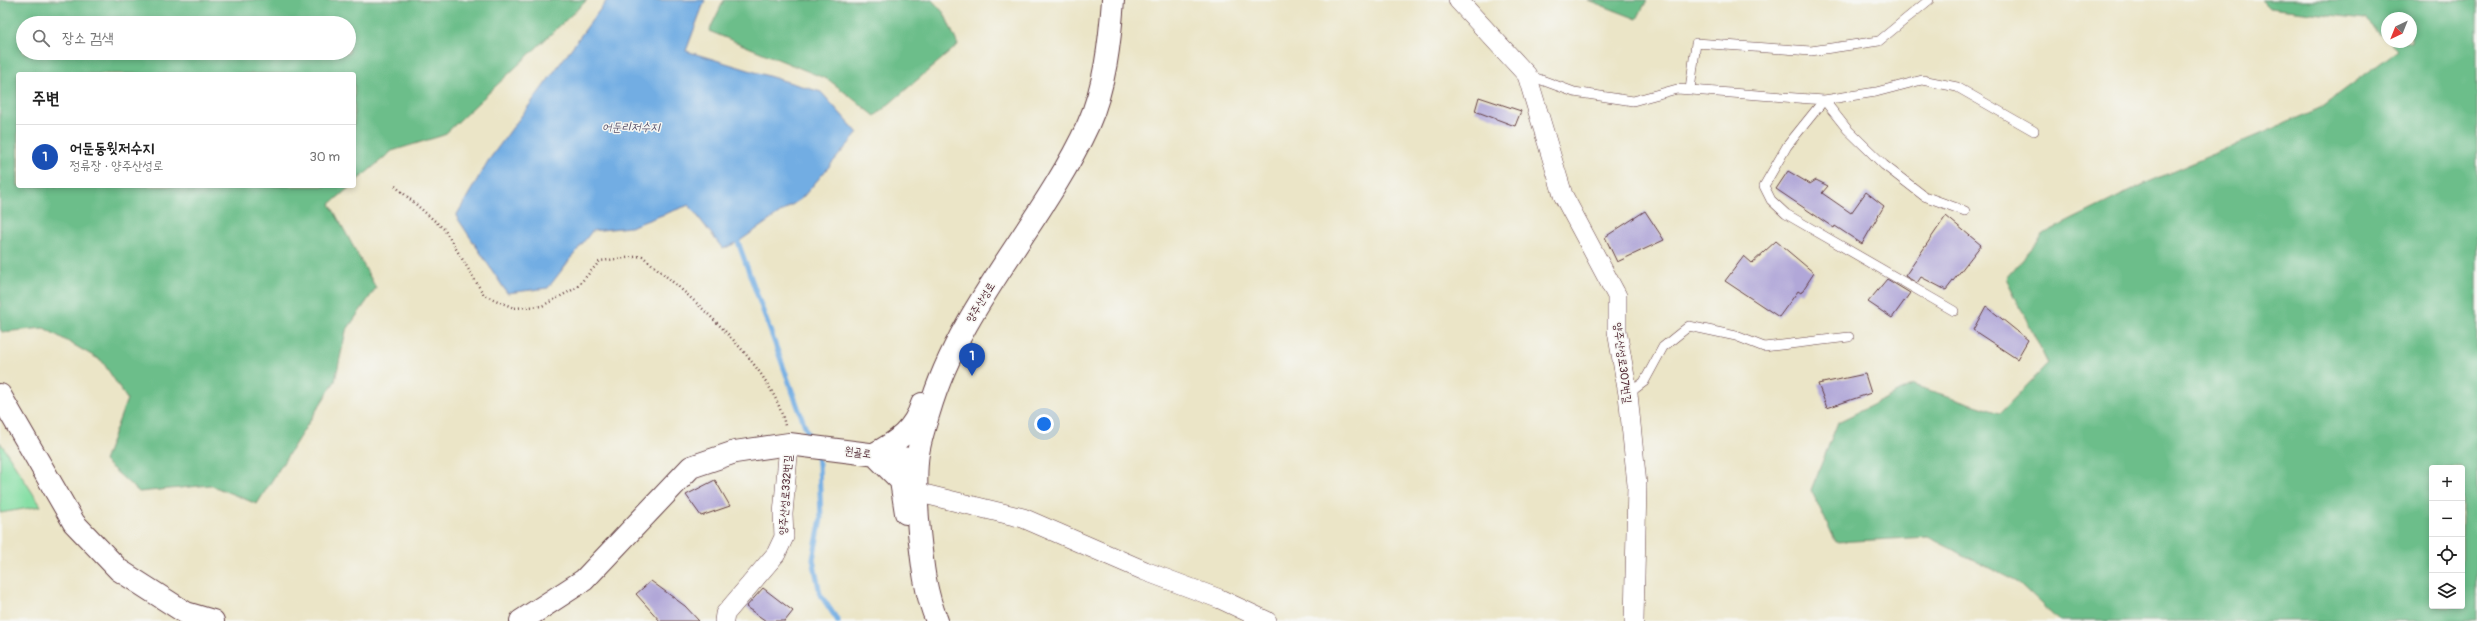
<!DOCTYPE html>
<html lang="ko">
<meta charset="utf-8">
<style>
body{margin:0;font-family:Pangolin,"Poor Story",sans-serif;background:#f6f6f6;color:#222}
.controls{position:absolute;right:12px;bottom:12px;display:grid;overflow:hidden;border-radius:4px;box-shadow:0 2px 6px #0003}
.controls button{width:36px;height:36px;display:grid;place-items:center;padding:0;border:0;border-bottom:1px solid #e0e0e0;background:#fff;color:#222;font:20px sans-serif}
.compass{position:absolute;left:2381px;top:12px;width:36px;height:36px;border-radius:50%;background:#fff;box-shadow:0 2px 6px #0003;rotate:223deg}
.you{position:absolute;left:1044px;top:424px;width:14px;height:14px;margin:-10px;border:3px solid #fff;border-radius:50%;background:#1a73e8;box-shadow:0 0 0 6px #1a73e833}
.badge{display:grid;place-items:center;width:26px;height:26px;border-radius:50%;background:#1a73e8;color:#fff;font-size:13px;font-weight:700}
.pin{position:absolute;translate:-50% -33px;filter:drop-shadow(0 1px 2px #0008)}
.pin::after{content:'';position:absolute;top:21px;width:14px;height:12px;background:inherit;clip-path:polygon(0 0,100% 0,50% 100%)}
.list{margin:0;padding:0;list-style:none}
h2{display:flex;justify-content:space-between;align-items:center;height:52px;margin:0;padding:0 16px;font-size:17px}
h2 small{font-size:13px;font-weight:400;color:#767676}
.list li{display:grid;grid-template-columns:26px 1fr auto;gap:12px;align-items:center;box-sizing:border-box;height:64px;padding:0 16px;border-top:1px solid #e0e0e0}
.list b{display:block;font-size:15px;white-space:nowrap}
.list p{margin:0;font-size:13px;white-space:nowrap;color:#767676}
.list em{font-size:13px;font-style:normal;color:#767676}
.icon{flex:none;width:22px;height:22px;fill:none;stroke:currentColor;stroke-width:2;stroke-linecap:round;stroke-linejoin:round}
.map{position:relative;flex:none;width:2477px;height:621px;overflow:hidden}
.search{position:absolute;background:#fff;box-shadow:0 2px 6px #0003;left:16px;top:16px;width:340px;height:44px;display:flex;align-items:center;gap:10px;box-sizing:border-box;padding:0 14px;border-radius:22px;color:#767676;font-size:15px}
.panel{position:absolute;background:#fff;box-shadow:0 2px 6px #0003;left:16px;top:72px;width:340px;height:116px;border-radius:4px}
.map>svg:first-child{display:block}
.green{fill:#86dfa5;stroke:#687f68}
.forest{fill:#6cbe8a;stroke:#5b6e5a;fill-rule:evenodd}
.water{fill:#72ade3;stroke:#5e6687}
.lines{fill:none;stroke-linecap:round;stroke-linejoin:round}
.stream{stroke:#72ade3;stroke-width:5}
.building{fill:#b1a7d8}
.service-casing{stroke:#623d42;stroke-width:10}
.minor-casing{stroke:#623d42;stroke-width:20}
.tertiary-casing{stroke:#623d42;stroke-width:24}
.path{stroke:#623d42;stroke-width:2.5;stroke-dasharray:1 3;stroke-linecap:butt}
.service{stroke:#fff;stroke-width:9}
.minor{stroke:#fff;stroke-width:19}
.tertiary{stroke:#fff;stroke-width:22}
.labels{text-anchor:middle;stroke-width:3;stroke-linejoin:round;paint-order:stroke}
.street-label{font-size:11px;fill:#4a1f2b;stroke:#f6f6f2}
.water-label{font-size:12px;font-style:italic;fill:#58516b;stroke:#f6f6f2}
</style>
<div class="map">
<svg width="2477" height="621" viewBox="0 0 2477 621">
<rect width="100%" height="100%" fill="#f6f6f2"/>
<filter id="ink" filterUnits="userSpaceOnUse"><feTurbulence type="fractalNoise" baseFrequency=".025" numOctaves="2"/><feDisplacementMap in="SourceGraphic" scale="8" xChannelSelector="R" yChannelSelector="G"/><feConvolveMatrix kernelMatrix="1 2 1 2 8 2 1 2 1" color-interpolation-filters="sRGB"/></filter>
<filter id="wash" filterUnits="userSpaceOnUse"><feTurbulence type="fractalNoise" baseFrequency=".012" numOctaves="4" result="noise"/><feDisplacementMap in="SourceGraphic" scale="16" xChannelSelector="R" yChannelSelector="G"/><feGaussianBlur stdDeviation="0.9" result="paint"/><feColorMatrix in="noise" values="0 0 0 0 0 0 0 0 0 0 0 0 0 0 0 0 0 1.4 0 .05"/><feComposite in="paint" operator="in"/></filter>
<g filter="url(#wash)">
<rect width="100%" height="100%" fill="#ebe5c7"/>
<!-- green -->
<path class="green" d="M0,442l41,64 -41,7z"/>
<!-- forest -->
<path class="forest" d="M0,0h587l-143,135 -52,16 -38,32v-109h-336v112h333l-21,18 46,84 -30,43 -11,50 -78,123 -47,-19 -71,7 -35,-31 23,-62 -25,-38 -58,-33 -42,4 -2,-3zM23,23h326v30h-326z
M724,0h208l12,13 14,32 -83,71 -46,-36 -120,-49z
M1588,0h59l-10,19z
M2261,0h216v621h-418l-40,-38 -91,-46 -92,5 -25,-52 27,-68 75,-37 87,28 48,-49 -42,-86 39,-45 99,-49 176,-76 78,-58 -8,-8h21v-24h-24v22l-22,-21 -96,-11zM2432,468h30v138h-30z"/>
<!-- water -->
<path class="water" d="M607,0h98l-19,51 135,41 37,41 -56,65 -64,44 -15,7 -34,-44 -59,22 -38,4 -44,57 -41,5 -51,-77 32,-55z"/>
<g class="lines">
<!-- stream -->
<path class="stream" d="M738,242l72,198
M815,453l4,11 2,55 -8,40 7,35 18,27"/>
</g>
<g id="blocks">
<!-- building -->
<path class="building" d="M1479,97l42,14 -6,15 -40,-15z
M1788,171l22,13 6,-4 12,6 -6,7 29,20 15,-21 18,14 -22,38 -27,-18 -1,2 -58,-39z
M1645,211l19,29 -47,22 -12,-25z
M1946,216l35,29 -35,45 -25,-13 -4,6 -12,-7z
M1776,241l38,32 -13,20 -3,-2 -19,26 -54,-36 19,-25 8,7z
M1887,279l23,14 -18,25 -24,-16z
M1986,306l42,34 -11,19 -44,-29z
M1865,374l6,19 -44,15 -9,-24z
M715,480l15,26 -29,10 -15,-21z
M651,581l34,25 14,15h-39l-24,-27z
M763,588l30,23 -8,10h-19l-20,-14z"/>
</g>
</g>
<g filter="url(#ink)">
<use href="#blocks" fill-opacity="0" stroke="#623d42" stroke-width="1"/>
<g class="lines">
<!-- service casing -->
<g class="service-casing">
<path id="service" d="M1528,75l46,17 59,9 44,-12 147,11 52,-8 46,-12 35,7 77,44
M1690,90l6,-47 115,8 68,-10 50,-41
M1824,100l-37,46 -23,40 7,14 15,14 168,97
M1824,100l23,29 37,36 40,31 41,15
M1628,394l16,-12 19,-35 26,-21 47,10 28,11 85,-10"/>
</g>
<!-- minor casing -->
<g class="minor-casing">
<path id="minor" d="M1458,0l69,75 36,120 54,101v35l11,63 9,91 -3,136
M916,492l107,26 122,53 75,28 47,22
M724,621l1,-7 51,-60 8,-17 -1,-23 6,-70"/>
</g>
<!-- tertiary casing -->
<g class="tertiary-casing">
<path id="tertiary" d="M0,395l74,128 45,47 67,43 27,8
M906,513l-5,-32 -27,-27c23,-12 40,-24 48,-50
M521,621l63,-41 107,-113 44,-15 54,-8 128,16
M937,621c-12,-28 -15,-59 -18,-89 -2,-23 -4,-47 -2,-70 1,-17 7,-34 12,-50 31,-107 113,-187 159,-287 17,-38 22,-84 25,-125"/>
</g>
<!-- path -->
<path class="path" d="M395,186l49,43 40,66 30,13 28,-2 34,-18 24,-27 42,-5c47,39 132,110 143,170"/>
<!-- service -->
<use href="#service" class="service"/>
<!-- minor -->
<use href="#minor" class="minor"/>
<!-- tertiary -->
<use href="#tertiary" class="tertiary"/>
</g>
</g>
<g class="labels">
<!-- street labels -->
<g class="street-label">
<text transform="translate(980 302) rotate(-58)" y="4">양주산성로</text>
<text transform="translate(1623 363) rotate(83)" y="4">양주산성로307번길</text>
<text transform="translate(858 452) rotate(7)" y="4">원골로</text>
<text transform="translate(785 495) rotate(-86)" y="4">양주산성로332번길</text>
</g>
<!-- water labels -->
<g class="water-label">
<text x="631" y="131">어둔리저수지</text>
</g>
</g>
</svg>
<div class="controls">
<button>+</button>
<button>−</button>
<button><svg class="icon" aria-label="locate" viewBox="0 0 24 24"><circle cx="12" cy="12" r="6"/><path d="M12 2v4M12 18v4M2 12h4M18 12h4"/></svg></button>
<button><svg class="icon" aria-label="layers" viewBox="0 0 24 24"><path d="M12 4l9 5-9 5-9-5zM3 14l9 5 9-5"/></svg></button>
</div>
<svg class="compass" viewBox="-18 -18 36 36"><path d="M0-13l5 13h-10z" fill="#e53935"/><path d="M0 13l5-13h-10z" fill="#767676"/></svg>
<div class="you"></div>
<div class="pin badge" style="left:972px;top:376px;background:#1a4fb4">1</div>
<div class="search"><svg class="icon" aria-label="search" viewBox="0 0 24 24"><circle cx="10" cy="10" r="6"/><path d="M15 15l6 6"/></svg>장소 검색</div>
<section class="panel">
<h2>주변<small></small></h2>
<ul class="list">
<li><span class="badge" style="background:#1a4fb4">1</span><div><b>어둔동윗저수지</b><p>정류장 · 양주산성로</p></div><em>30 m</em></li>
</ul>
</section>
</div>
